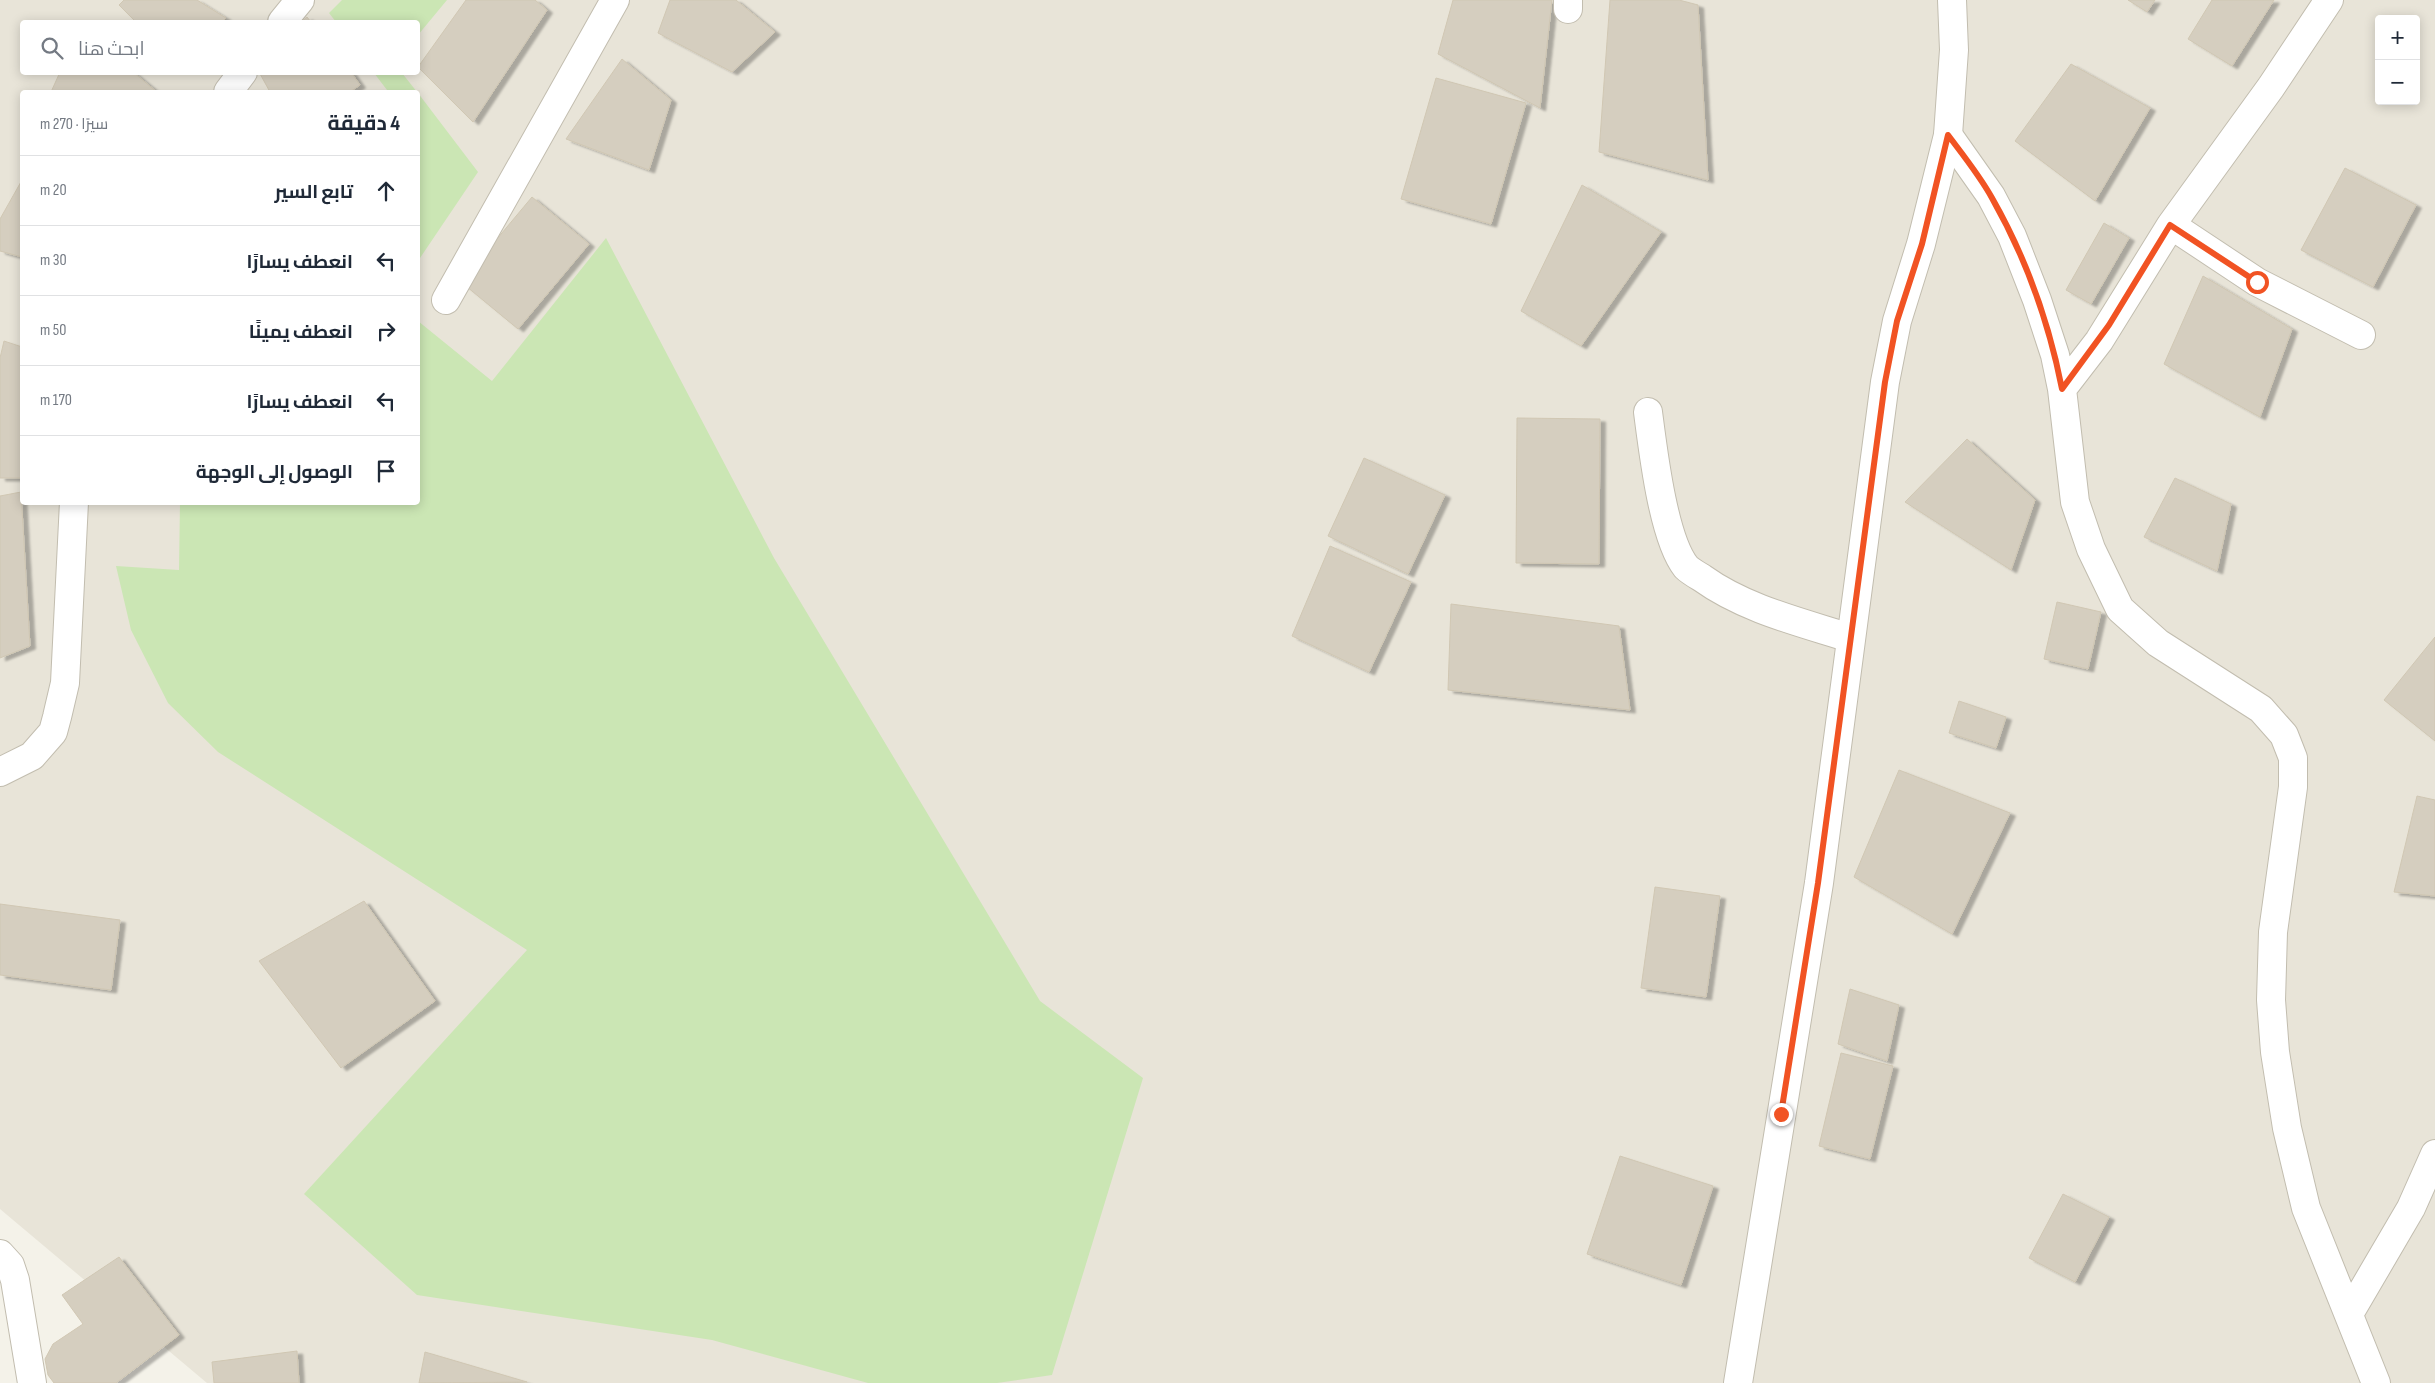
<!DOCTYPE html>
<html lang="ar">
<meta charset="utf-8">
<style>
body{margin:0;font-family:"Sofia Sans Condensed",Cairo,sans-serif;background:#f6f6f7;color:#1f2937;direction:rtl}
.controls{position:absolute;right:15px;top:15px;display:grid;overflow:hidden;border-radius:5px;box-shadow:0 2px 12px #0003}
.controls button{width:45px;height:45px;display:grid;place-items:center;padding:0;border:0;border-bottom:1px solid #e0e1e3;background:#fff;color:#1f2937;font:25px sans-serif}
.stop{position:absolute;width:15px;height:15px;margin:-11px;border:4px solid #f15323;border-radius:50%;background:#fff}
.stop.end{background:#f15323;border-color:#fff;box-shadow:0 1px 5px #0008}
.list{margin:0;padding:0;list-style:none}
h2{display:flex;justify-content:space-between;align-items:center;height:65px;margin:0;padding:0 20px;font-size:21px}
h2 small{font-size:16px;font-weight:400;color:#747a83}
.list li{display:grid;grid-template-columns:32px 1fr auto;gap:15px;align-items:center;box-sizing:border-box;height:70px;padding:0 20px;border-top:1px solid #e0e1e3}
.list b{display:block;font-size:19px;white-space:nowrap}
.list em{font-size:16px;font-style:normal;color:#747a83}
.icon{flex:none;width:28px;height:28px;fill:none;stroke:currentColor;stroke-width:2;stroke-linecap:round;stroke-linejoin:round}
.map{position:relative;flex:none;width:2435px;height:1383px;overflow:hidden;direction:ltr}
.search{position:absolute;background:#fff;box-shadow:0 2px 12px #0003;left:20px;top:20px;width:400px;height:55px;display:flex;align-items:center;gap:12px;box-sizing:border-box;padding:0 18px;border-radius:5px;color:#747a83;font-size:19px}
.panel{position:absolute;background:#fff;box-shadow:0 2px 12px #0003;left:20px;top:90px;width:400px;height:415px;border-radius:5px;direction:rtl}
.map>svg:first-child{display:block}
.residential{fill:#e8e4d8;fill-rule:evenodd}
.green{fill:#cbe6b4}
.building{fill:#d5cebf;stroke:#d0c7b3;filter:url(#shadow)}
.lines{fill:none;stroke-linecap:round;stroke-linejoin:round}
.minor-casing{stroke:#c2bdaf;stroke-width:30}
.tertiary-casing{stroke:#c2bdaf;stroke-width:30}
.minor{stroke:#fff;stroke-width:28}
.tertiary{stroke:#fff;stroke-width:28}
.route{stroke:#f15323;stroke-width:6}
</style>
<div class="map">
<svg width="2435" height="1383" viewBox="0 0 2435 1383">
<defs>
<filter id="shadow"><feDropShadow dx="5.5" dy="3" stdDeviation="1" flood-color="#0004"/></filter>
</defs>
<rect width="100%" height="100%" fill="#f4f2e9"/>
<!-- residential -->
<path class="residential" d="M0,0h2435v1383h-2228l-207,-174zM2379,19h37v82h-37zM22,22h396v50h-396zM22,92h396v410h-396z"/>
<!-- green -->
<path class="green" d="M342,0h105l-29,35v-13h-82l-7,-9z
M374,73h28l15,19h-32l2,-2z
M418,93l60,79 -60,89z
M606,238l168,320 266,443 103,77 -91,297 -55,8h-129l-156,-43 -295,-45 -113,-101 223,-244 -309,-198 -50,-49 -37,-73 -15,-64 63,4 1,-67 238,-1v-181l74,60z"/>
<!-- building -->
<path class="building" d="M124,0h73l29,18 -4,4h-86l-17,-17z
M466,0h69l12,10 -74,112 -55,-55z
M670,0h66l39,32 -43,40 -74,-39z
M1453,0h99l-12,108 -102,-54z
M1610,0h69l19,5 10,175 -109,-28z
M2128,0h27l-8,12z
M2212,0h62l-42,66 -44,-27z
M307,17l4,5h-10z
M622,59l49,41 -22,70 -83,-31z
M2071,64l79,44 -55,93 -80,-60z
M60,72h73l24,20h-106z
M259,72h92l9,13 -10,7h-80z
M1436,78l90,25 -35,121 -90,-25z
M2345,168l71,37 -43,82 -72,-37z
M22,180v77l-22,-6v-32z
M1582,185l79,47 -80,114 -60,-35z
M532,197l57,47 -71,85 -57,-47z
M2104,223l25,15 -38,66 -25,-14z
M2203,276l89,53 -32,88 -96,-53z
M4,341l18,6v131h-22v-120z
M1517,418l83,1 -1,145 -83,-1z
M1967,439l68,61 -24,70 -106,-68z
M1364,458l81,37 -37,79 -80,-38z
M2175,478l56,26 -14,67 -73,-34z
M21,492l9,154 -30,12v-162z
M1330,546l81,36 -42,90 -77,-36z
M2057,602l44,10 -13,57 -44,-10z
M1451,604l168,22 11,84 -182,-20z
M2435,637v104l-51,-41z
M1959,701l47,16 -10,31 -47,-15z
M1899,770l111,43 -58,121 -98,-57z
M2417,796l18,4v96l-41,-4z
M1655,887l65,9 -14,101 -65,-9z
M364,901l71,100 -94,67 -82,-107z
M0,904l120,16 -9,70 -111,-15z
M1850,989l49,16 -12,56 -49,-17z
M1841,1053l52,13 -23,93 -51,-13z
M1620,1156l93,30 -32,99 -94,-31z
M2063,1194l46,23 -34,65 -46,-24z
M119,1257l60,78 -63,48h-62l-6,-8 -3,-16 8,-15 30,-20 -21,-29z
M297,1351l2,32h-85l-2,-21z
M425,1352l102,30 -108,1z"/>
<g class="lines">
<!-- minor casing -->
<g class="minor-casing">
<path id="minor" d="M1568,9v-9
M1948,135l43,61 21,40 25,64 18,55 7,34 13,113 16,47 29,60 38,34 103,66 23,26 9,23v29l-20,145 -2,68 4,52 12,76 19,80 70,175
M2171,225l86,57 104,53
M446,300l169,-300
M2062,389l37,-48 72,-116 100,-138 58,-87
M1648,412c5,38 15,126 38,155 4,4 11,8 16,11 43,31 98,44 148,60
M0,1254l10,11 5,15 17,103
M2349,1314l62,-106 24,-54"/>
</g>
<!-- tertiary casing -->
<g class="tertiary-casing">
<path id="tertiary" d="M282,22l18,-22
M228,92l15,-20
M0,772l32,-16 21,-24 4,-15 8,-34 9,-181
M1738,1383l81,-500 66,-501 12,-61 24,-77 27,-109 6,-85 -2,-50"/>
</g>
<!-- minor -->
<use href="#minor" class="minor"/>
<!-- tertiary -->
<use href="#tertiary" class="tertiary"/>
</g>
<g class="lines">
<!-- route -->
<path class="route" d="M1781,1114l37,-231 67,-501 12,-61 25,-77 26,-109c15,20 32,41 44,63 33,58 57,125 70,191l47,-64 61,-100 87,57"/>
</g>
</svg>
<div class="controls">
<button>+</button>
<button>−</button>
</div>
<div class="stop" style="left:2257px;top:282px"></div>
<div class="stop end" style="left:1781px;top:1114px"></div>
<div class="search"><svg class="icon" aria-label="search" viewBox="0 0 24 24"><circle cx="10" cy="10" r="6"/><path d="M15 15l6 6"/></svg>ابحث هنا</div>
<section class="panel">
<h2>4 دقيقة<small>سيرًا · 270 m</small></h2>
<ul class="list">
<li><svg class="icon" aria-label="ahead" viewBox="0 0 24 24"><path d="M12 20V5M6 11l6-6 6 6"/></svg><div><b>تابع السير</b></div><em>20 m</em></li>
<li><svg class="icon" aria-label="left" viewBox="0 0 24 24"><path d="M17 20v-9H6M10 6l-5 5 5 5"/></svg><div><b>انعطف يسارًا</b></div><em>30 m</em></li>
<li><svg class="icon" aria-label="right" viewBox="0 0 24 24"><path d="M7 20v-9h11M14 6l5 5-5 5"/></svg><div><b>انعطف يمينًا</b></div><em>50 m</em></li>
<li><svg class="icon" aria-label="left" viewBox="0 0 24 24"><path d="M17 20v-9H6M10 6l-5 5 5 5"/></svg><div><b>انعطف يسارًا</b></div><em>170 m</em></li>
<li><svg class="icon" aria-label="arrive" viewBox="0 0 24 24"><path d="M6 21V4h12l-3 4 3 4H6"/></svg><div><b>الوصول إلى الوجهة</b></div></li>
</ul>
</section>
</div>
